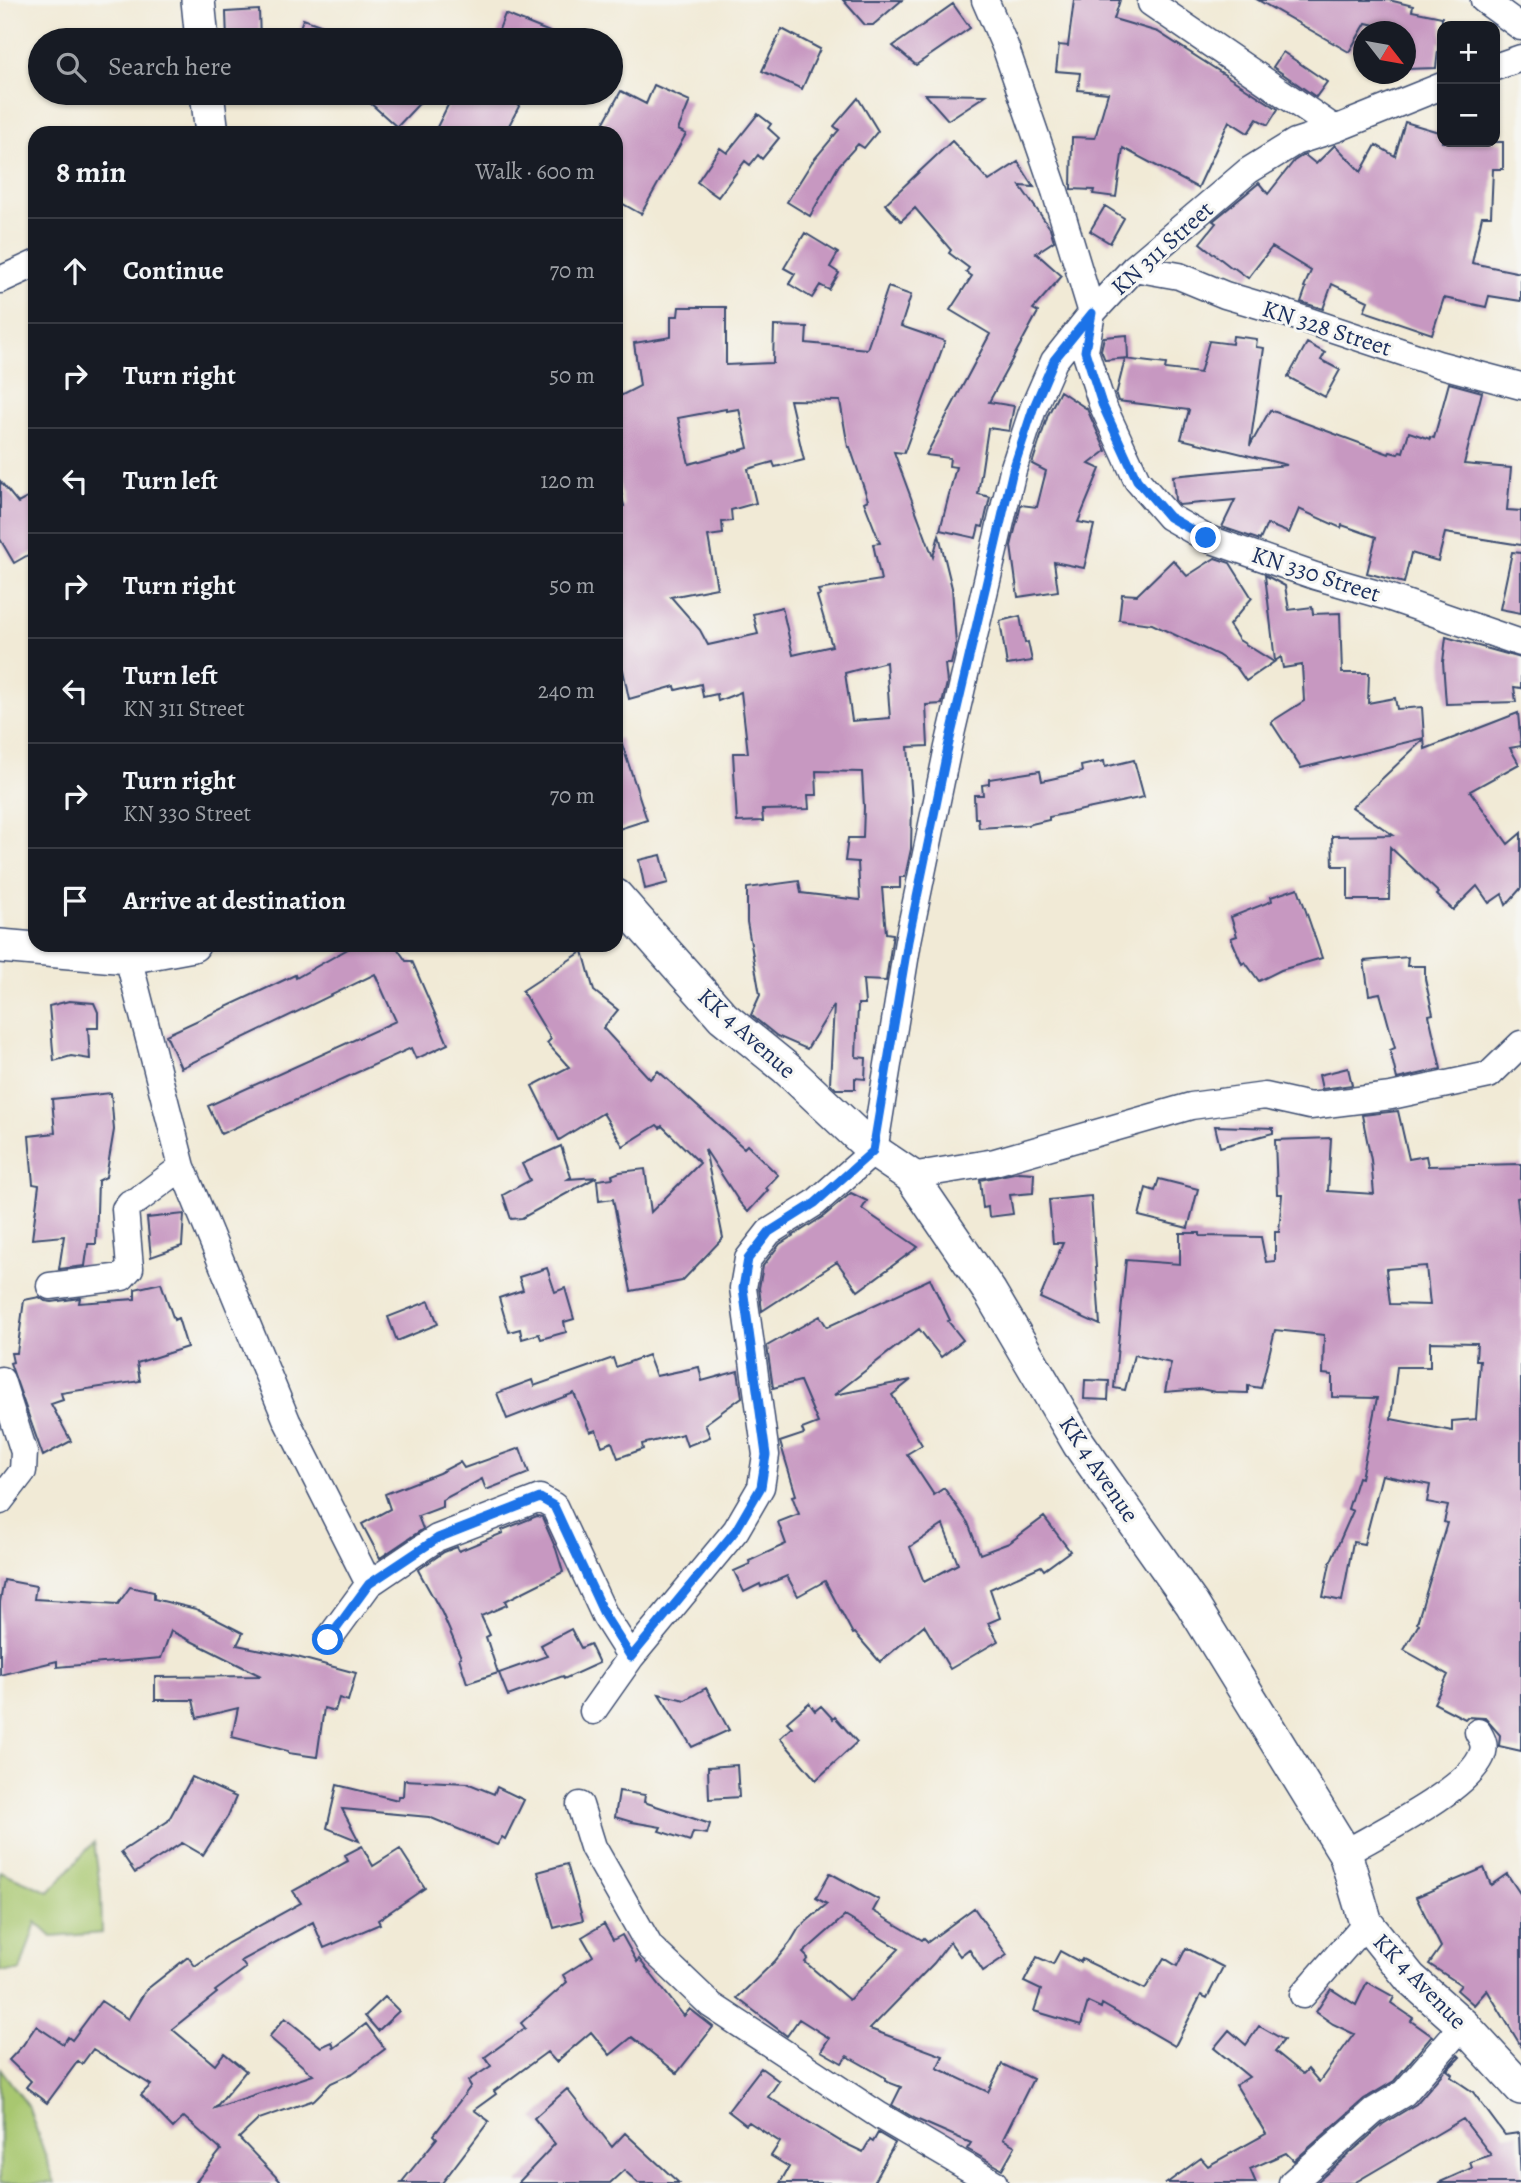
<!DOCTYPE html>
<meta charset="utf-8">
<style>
body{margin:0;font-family:Alegreya,serif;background:#242831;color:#f1f3f6}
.controls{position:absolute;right:21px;top:21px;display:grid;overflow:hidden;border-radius:14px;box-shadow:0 2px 5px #0004}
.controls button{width:63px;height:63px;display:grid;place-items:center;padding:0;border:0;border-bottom:2px solid #363941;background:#171b24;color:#f1f3f6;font:35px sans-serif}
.compass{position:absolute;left:1353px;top:21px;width:63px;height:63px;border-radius:50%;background:#171b24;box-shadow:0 2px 5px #0004;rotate:121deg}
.stop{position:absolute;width:21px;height:21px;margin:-16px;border:5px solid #1a73e8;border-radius:50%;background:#fff}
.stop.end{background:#1a73e8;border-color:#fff;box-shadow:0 2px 7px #0008}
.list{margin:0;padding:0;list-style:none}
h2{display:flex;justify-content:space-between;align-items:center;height:91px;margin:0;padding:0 28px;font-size:30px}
h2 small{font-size:23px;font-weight:400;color:#9ea1a6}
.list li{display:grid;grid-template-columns:46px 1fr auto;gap:21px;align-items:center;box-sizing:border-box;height:105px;padding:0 28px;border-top:2px solid #363941}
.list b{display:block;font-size:26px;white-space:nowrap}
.list p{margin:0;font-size:23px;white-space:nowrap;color:#9ea1a6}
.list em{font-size:23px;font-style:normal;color:#9ea1a6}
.icon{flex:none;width:38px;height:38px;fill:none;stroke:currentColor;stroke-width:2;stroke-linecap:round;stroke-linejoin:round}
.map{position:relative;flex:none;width:1521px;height:2183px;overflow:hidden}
.search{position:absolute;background:#171b24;box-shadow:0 2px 5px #0004;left:28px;top:28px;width:595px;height:77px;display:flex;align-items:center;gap:18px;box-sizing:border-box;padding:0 24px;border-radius:38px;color:#9ea1a6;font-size:26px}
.panel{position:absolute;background:#171b24;box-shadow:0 2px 5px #0004;left:28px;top:126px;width:595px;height:826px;border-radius:21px}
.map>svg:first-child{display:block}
.green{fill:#a8c76f;stroke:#627b66;stroke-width:2}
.building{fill:#c798c1;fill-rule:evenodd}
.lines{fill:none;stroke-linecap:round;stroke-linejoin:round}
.minor-casing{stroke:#3b4b70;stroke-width:29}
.major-casing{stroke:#3b4b70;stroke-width:36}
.minor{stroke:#fff;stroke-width:26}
.major{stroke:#fff;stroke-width:33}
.route{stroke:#1a73e8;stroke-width:9}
.labels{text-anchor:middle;stroke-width:6;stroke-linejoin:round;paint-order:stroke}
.street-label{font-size:24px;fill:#1b2f5e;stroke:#f6f6f2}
</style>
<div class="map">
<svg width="1521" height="2183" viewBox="0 0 1521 2183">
<rect width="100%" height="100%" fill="#f6f6f2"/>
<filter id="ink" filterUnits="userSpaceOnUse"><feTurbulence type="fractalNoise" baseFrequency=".0143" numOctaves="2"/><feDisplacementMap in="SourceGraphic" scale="14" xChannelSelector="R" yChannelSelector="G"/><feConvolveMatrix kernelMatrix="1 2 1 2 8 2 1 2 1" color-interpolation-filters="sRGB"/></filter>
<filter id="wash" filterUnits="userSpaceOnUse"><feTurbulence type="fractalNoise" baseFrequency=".00686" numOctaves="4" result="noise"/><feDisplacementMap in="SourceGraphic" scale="28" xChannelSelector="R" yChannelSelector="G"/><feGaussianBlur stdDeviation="1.57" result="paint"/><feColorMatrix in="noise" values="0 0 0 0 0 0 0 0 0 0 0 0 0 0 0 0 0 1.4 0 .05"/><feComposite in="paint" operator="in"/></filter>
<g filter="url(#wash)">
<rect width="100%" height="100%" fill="#f1ead6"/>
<!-- green -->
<path class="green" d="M94,1842l7,51 1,40 -50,4 -16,-15 -16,49h-20v-100l49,21z
M0,2068l28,38 27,77h-55z"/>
<g id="blocks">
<!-- building -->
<path class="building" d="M843,0h59l-29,25h-8z
M1074,0h46l-6,19 44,13 120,77 -10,16 -11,-6 -9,14 -19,-12 -31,67 -75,-40 -7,49 -23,-3 1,-4 -23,-1 1,-52 23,1 13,-45 -30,-3 2,-17 -24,-2 3,-26 9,1z
M1258,0h131l24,6 -1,5 30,6v26l-3,-1 -3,26 -31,1v-37l-39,-9 -17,29z
M953,4l17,24 -54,37 -23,-19z
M259,10l1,30h-33l-1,-28z
M505,14l62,25v1h-72z
M303,19l52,18 -1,3h-58z
M782,29l38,20 -18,40 -40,-18z
M1283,52l44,30 -11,15 -43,-30z
M654,85l36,16 -12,29 8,4 -45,80 -25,-14v-67h-18l23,-42 25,13z
M359,93h70l-32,34z
M454,93h72l-21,40h-71z
M925,94l61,1 -38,25z
M858,98l20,33 -14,17 -6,-4 -19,21 -29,51 -23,-14 25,-40 27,-32 -5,-4z
M758,114l13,10 -3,4 11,10 -17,21 -4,-4 -8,10 -5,-4 -27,36 -21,-15 23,-34 7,5z
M1405,122l37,11v9h61v27h-10l-2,47h-9l-10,47 49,10v28l-32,-5 -3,11 -42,-9 -12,36 -68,-23 4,-10 -36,-17 -9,25 -22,-7 5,-14 -2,-1 7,-16 -39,-24 -24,31 -15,-11 -1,1 -32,-25 16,-20 -3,-2 46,-38 9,11 26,-33 8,-5 3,-1 11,9 19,-19 26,27 15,-27 19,11z
M952,141l37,40 29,-19 16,25 -14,-1 30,42 4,13 -18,12 26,23 -29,33 5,3 -49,90 25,4 -5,25 -21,-3 -10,66 12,3 -7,30 -4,-1 -3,12 -36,-8 16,-63 -7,-1 1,-8 -24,-3 64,-121 -40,-24 22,-34 -6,-4 3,-4 -20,-15 2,-3 -36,-42 -14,13 -16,-17z
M1105,206l19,12 -14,25 -20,-12z
M805,233l33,20 -8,14 9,6 -10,17 -9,-5 -8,13 -23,-14 6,-10 -11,-6z
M888,287l23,8 -10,31 44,15 -41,112 -10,-1 39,105 6,-22 13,53 4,56 -5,20h-6l2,19 -5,21 -16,1 2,41 -20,1 4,54 -1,48 -6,28h-5v11h-18l4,45 7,1 -7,47 -23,-1 2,24h-7l-2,53 10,1 -1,21 -10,-1v11h-19l-6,-6 4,-78 -27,44 -30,-13 -26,-21 9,-20 -13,-73v-34l52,-7 2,12 59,7 -2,-38 -13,-1 3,-23h15l1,-31 -2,-35 -46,-1 1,24h-9l1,14 -47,1 1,11 -26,1 -4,-69h15l-7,-61 -23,9 -1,-7 -14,3 -2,-13 -25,6 -1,-4 -46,13 -6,-29 -7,2v-164l8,-2 -8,-37v-71l24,-12 -6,-43 37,-6v-21h7l1,-9h47v58l47,-2 1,-37 33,1 -1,16 61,6zM790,400l50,1 8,46h2l18,53 -4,2 16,41 -7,1 8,36 -63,10 2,5 -3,1 15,50 -39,9 -11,-48 -29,7 5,20 -50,11 -8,-15 -29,-33 46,-9 -9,-52 15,-2 -1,-12 10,-1 -1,-11 25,-7 -8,-34 25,-7 2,5 29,-7zM726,409v2l13,-2 9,39 -59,16 -11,-46zM886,662l4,56 -38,3 -7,-48z
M1127,335l1,23 -23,2 -4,-10 3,-13z
M1233,336l24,3 -1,8 8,1 -14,98 20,-36 119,44 1,-2 8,2 2,-3 3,1 6,-20 21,7v-2l4,1 15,-55 33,9 -18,72 47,4 -4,42 14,1v34l-76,-12 -7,28 -27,-8 -7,30 -37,-10 9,-36 -34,-12 -1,3 -42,-19 -10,24 -22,-9 -7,16 -38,-13 13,-27 -56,5 -4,-5 -2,-24 114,-11 -106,-26 8,-29 -71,-9 -2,-6 9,-36 41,5 -1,5 35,4 9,-32 23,3z
M1307,343l18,10 -4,7 19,10 -15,27 -37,-20z
M1060,391l27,18 19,42 -17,13 11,5 -22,53 16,3 -10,43 -30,-6 4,29 -40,6 -7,-51 10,-41 16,2 9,-36 -14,-7 16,-49z
M0,481l18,22 11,-6 6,10v44l-21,12 -14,-24z
M1512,552l9,1v60l-21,-4z
M1215,558l15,5 22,35 -23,27 10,15 35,22 -28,19 -9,-13 -19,-13 -66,-31 -33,-4 3,-26 15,1 36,-35 14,16z
M1265,575l20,11 4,24 23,-3 1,7 27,-1 2,60h27l-1,30 27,-5 2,11 25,-2 2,31 -123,30 -30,-46 33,-21 -2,-36 -19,3 -2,-11 -6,4z
M1020,616l5,27 3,-1 4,19 -25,4 -7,-44z
M1446,637l75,21v30l-7,-1 2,15 -70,2 -3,-42z
M1518,713l3,33 -11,2 9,16 -49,27 38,53 13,-11v55l-15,17 -4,-11 -13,9 -12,-17 -24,24 -16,-15 2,-2 -49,-46 -1,53h-41v-34h-15l-1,-30 61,-1 -41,-28 72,-68 1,10z
M620,738l27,82 -31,10v-91z
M1134,760l10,37 -95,20v3l-22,5 -48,3 -1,-10h-3l-1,-23h9l-1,-10 7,-1v-5l51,-8 2,10 40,-9 -1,-6 23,-5 1,6z
M661,855l7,28 -23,6 -6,-29z
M1298,888l24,70 -41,12 -22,11 -14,-19 -3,2 -11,-26 6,-2 -6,-19 41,-16 -1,-4z
M355,945h40l11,16h6l36,83 -32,15 -5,-11 -190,86 -13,-28 188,-85 -21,-47 -194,94 -15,-33 129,-60 1,3z
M583,951l11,40 24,19 -15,18 47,51 8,-8 86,77 3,-3 31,30 -12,13 2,2 -20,22 -8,-9 -35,-54 18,89 -41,43 -51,10 -18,-92 -14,2 -2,-21 16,-2 -1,-3 8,-3 25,-3 6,43 49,-49 -38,-37 -2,2 -3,-3 -34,21 -20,-33 -44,27 -27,-54 37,-19 -22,-24 4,-4 -29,-48z
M1408,957l-1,9h18v13l8,35 -4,1 12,54 -44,10 -7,-29 5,-2 -15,-55 -11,2 -5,-34z
M69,1001l25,2 4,9v16h-10l2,31 -19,-3 -17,5 -5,-55z
M1348,1068l4,17 -30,4 -3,-14z
M111,1093l3,37 -8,47 -8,4 -2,63h-8l-3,22 -26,3 5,-33 -32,3 7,-54 -6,-1 -4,-48 26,-3 -3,-34z
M1398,1111l11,48 17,-3 2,10 93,-2v33l-4,1 4,35v518l-22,-5 1,-11 -15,-17 -18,-1 -2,2 -31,-16 14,-28 -44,-25 15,-26 -2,-1 30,-100 -3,-1 4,-16 -21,-4 3,-17 -48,-10 -18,69 -11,-2 -11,59 -19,-4 7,-34 23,-52 -5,-2 10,-32 3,1 16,-80 -45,-1v-22l-9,-1 1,-39 -49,-5 -14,58 -13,-2v7l-33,-1 -14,-3 -36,3 6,-29 -37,-8 -9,35 -11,-2 12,-128 54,4v-31h20v3l61,1 5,25 9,-1v-29h4l3,-38h-5l-2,-54 56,-2 -3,53 46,3 -3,-34 -9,-45zM1426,1266l4,39 -40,-1 -4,-35zM1430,1342l47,1 -1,17h4l-4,59 -24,2v10l-61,-12 6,-52h33z
M1215,1126l58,2v5l-53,14z
M561,1146l10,31 -3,2 29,-2 -75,41 -11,1 -8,-24 27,-15 -8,-16z
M1019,1172l15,1 -1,20 -23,2 3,19 -24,3 -1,-10 -5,1 -3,-28z
M1159,1179l39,10 -10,39 -49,-12 7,-28 9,3z
M851,1193l16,8 -5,8 56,38 -60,44 -21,-29 -75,49 -3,-23 4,-22 17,-22 44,-28z
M1091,1196l1,14 8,115 -60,-27 23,-55h-10l-4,-43z
M184,1214l-2,32 -31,11 -4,-39z
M547,1268l8,24 10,-4 9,31 -10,3 2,10 -25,7 -2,-5 -17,5 -2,-10 -11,3 -10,-34 24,-8 -4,-13z
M930,1279l20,41 -2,1 15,19 -22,17 -22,-28 -85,66 77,-15 -19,15 30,50 -15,9 27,41 10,-7 24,35 12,31 29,-11 35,-26 26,34 -26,19 -3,-4 -51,23 10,29 -12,5 10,18 -48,28 -26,-44 -44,37 -25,-29 -2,1 -28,-53 -27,15 -11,-20 -26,11 -1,-3 -16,8 -10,-21 16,-7 -1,-3 37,-17 -8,-22 21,-8 -7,-18 4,-1 -16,-53 24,-8 -2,-5 16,-6 -18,-42 -27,7 -6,-42 53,-30 7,11zM943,1525l15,39 -34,18 -14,-35z
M161,1283l13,37 4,-2 9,29 -50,16 3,18 -79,12 2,7 -12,4 20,37 -28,15 -33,-93 3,-1 -2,-9h6l7,-53 15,-3 6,4 7,1 28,-4 -1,5 56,-4v-10z
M429,1301l9,23 -41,17 -9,-24z
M648,1355l8,21 43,-9 3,14 36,-10 4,26 -37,27 5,13 -23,9 -4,-12 -41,10 1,5 -25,9 -6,-16 -10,4 -6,-16 -6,2 -16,-39 -67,26 -10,-26 35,-13 2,6 79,-28 3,9z
M1085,1380l24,1 -1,19 -24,-1z
M520,1448l9,25 -43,17 -4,-11 -40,21v7l-24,9 5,13 -43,29 -18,-34 28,-15 -5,-15 54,-21 21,-11 4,6z
M537,1516l5,1 14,32 7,23 -58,29 2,4 -26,11 9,19 -4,2 12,36 -31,10 -8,-25 2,-1 -19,-44 -24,-43 26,-18 13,-5 2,4 44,-18 -1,-3z
M4,1580l32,6 -2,13 84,5 12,-17 24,5v7l42,10 47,24 -6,12 60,12 59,16 -8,28 -9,-3 -4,13 -11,-3 -7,49 -29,-4v-2l-56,-14 6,-29 -41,10 -4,-18h-38v-23l106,-1 -90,-45 -10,27 -104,9v-6l-57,14v-73z
M571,1629l10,19 9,-4 9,19 -35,16 -1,-3 -55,20 -9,-23 48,-17 -6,-11z
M706,1688l23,42 -37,17 -33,-53 26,6z
M809,1703l6,8 6,-5 12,13 2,-2 22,25 -41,38 -36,-42 12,-11 -5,-5z
M737,1765l2,32 -30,2 -1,-32z
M192,1777l44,20 -8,19 -25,39 -21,-12 -47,30 -14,-21 47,-31z
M404,1780l63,3 27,11 3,-7 27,13 -19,39 -3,-2 -5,8 -68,-28 -87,-8 17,32 -32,-13 10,-43 61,15 1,-4h4z
M619,1791l26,4 -1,7 66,22 -3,10 -14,-2 -3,9 -31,-10 2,-4 -29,-5 -17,-5z
M362,1846l11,20 27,-17 25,39 -47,32 2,4 -56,24 -11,-26 -72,39 5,7 -31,23 2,2 -45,36 43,36 9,-12 22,18 -31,37 98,-33 -44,-38 16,-19 36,29 11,-5 2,6 32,-24 19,25 -32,24 -22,10 -17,17 -55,19 -20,19 43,45h-87l26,-33 -37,-33 -11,11 -32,-33 10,-10 -58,-36 -11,15 -4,-3 -31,42 -21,-16 5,-6 -22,-21 14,-15 13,-19 27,18 5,-7 4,3 29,-39 27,18 18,-29 42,-33 7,9 33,-23 73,-40 -8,-12 55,-30 -3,-6z
M567,1864l16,56 -29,8 -16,-56z
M1484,1868l7,17 16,-11 14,21v151l-34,-56 -13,15 -17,-15 4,-5 -32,-21 12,-17 -25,-50z
M830,1873l49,27 -6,11 49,29 2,-2 4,4 46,-34 33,47 -24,16 -14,-22 -9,7 -10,-14 -16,21 -64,66 73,27 -6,12 51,24 14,-28 31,15 -30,60 12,7 -13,23 -35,-20 4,-6 -55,-24 -24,-14 9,-18 -16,-6 1,-3 -39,-22 -5,7 -21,-12 8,-13 -30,-19 -12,17 -50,-38 38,-37 15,-18 9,-15 28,-24 -11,-6zM845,1916l54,33 -50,51 -44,-38 3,-4 -5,-5z
M604,1924l9,16 9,-5 15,27 2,-3 45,57 6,-7 23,18 -36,46 -45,-36 -22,18 -19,-23 -35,30 -9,-10 -53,39 2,3 -22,16 15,11 -47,62h-41l36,-45 -3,-3 37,-49 -3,-5 23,-15 -6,-9 40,-29 -4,-5 46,-41 -4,-7 30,-19 -11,-19z
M1186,1948l37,19 -16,31 -6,-3 -26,51 -73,-42 -1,4 -13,-6 -7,23 -47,-14 7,-21 -17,-8 13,-25 16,7 7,-13 20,11 2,-3 63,30 19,-31 13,8z
M1367,1982l27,15 -3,6 22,15 -2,3 21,15 -38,45 -30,18 -70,62 -8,-8 -36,16 6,14h-89l34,-25 7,8 58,-32 -30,-49 13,-8 -35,-29 15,-18 17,15 13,-19 25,14 -9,11 28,23 5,-5 11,13 35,-48 -21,-10 -17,-12 15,-23 25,16z
M385,1997l14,14 -21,20 -13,-15z
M1458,2055l2,2 -13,13 5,4 -1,3 22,15 32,43 14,-2 2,50h-83l34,-15 -2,-6 21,-7 -28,-36 -109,64h-38l67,-59 33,-20z
M761,2068l18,13 -11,16 72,44 23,11 7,-12 3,2 5,-9 17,10 -22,40h-93l9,-16 -18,-11 9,-14 -31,-20 -3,3 -18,-14z
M567,2089l45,58 13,-14 54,50h-41l-14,-13 -14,13h-92l37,-39 -21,-26z"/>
</g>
</g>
<g filter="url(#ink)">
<use href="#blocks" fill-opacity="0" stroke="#3b4b70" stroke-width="2"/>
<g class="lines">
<!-- minor casing -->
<g class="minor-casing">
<path id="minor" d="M985,0l20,46 50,145 37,122 -7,38 17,53 35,76 32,37 37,21 109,38 73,21 133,46
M1484,0l37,27
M1151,3l184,126
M1495,67l26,-9
M1134,268l45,8 46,19 51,15 162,54 83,22
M0,280l35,-16
M182,1167l105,254 82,163
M911,1176l84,-14 196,-56 74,-10 45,10 81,-10 98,-21 32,-31
M50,1286l72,-9 8,-9 -5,-59 5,-6 8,-3 44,-33 -54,-210
M0,1501l23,-30 1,-19 -23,-72
M328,1640l41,-56 68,-46 103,-40 14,8 51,110 26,41
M593,1711l38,-54 105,-127 25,-43 5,-32 -23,-167 5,-29 21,-27 46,-29 59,-52 34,-210 40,-194 65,-277 20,-61 21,-48 38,-48 42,-45 114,-97 47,-29 40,-13 107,-43
M580,1805l13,42 57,100 61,58 169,111 114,67
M1345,1853c32,-19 129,-66 138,-101 2,-8 -1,-13 -5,-20
M1303,1995l63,-72
M1292,2183l82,-72 30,-18 59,-68"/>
</g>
<!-- major casing -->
<g class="major-casing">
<path id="major" d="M198,0l4,40
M207,93l5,40
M616,896l107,121 63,51 88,83 37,25 79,116 89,152 113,160 153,249 21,70 44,55 53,47 58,63
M0,946l128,11 65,-12"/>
</g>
<!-- minor -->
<use href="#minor" class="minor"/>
<!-- major -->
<use href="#major" class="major"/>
</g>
</g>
<g class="lines" filter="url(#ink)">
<!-- route -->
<path class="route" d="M328,1640l41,-56 69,-46 102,-40 14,8 51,110 26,41 105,-127 25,-43 5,-32 -23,-167 5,-29 21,-27 46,-29 58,-52 35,-210 40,-194 65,-277 20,-61 21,-49 38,-47 -7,38 17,53 35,76 32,37 37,21"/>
</g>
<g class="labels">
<!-- street labels -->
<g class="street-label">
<text transform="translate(1162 248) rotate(-42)" y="8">KN 311 Street</text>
<text transform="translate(1327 328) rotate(18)" y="8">KN 328 Street</text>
<text transform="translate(1316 574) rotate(18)" y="8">KN 330 Street</text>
<text transform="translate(747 1033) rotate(42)" y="8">KK 4 Avenue</text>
<text transform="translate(1099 1469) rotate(56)" y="8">KK 4 Avenue</text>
<text transform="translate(1420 1981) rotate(46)" y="8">KK 4 Avenue</text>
</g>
</g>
</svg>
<div class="controls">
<button>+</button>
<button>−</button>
</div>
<svg class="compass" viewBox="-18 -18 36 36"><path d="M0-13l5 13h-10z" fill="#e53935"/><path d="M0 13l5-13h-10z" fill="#9ea1a6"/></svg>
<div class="stop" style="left:328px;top:1640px"></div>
<div class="stop end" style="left:1206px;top:538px"></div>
<div class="search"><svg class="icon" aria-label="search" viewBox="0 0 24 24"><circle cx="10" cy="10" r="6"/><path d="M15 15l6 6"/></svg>Search here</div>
<section class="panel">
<h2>8 min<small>Walk · 600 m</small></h2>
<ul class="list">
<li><svg class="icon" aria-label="ahead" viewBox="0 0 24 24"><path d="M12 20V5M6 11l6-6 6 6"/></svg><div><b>Continue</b></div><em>70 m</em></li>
<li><svg class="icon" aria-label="right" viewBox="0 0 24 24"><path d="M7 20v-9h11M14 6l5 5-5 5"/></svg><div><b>Turn right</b></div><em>50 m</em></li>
<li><svg class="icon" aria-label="left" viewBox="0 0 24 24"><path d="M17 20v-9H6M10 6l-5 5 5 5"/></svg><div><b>Turn left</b></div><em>120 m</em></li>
<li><svg class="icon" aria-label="right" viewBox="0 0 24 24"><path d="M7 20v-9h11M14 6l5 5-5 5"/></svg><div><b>Turn right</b></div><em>50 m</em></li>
<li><svg class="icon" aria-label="left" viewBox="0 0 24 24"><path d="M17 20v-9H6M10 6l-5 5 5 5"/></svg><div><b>Turn left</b><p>KN 311 Street</p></div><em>240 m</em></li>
<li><svg class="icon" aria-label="right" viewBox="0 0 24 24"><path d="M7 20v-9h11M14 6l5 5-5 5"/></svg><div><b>Turn right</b><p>KN 330 Street</p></div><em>70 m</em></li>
<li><svg class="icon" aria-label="arrive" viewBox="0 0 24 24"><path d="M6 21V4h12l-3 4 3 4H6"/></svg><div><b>Arrive at destination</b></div></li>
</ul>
</section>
</div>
